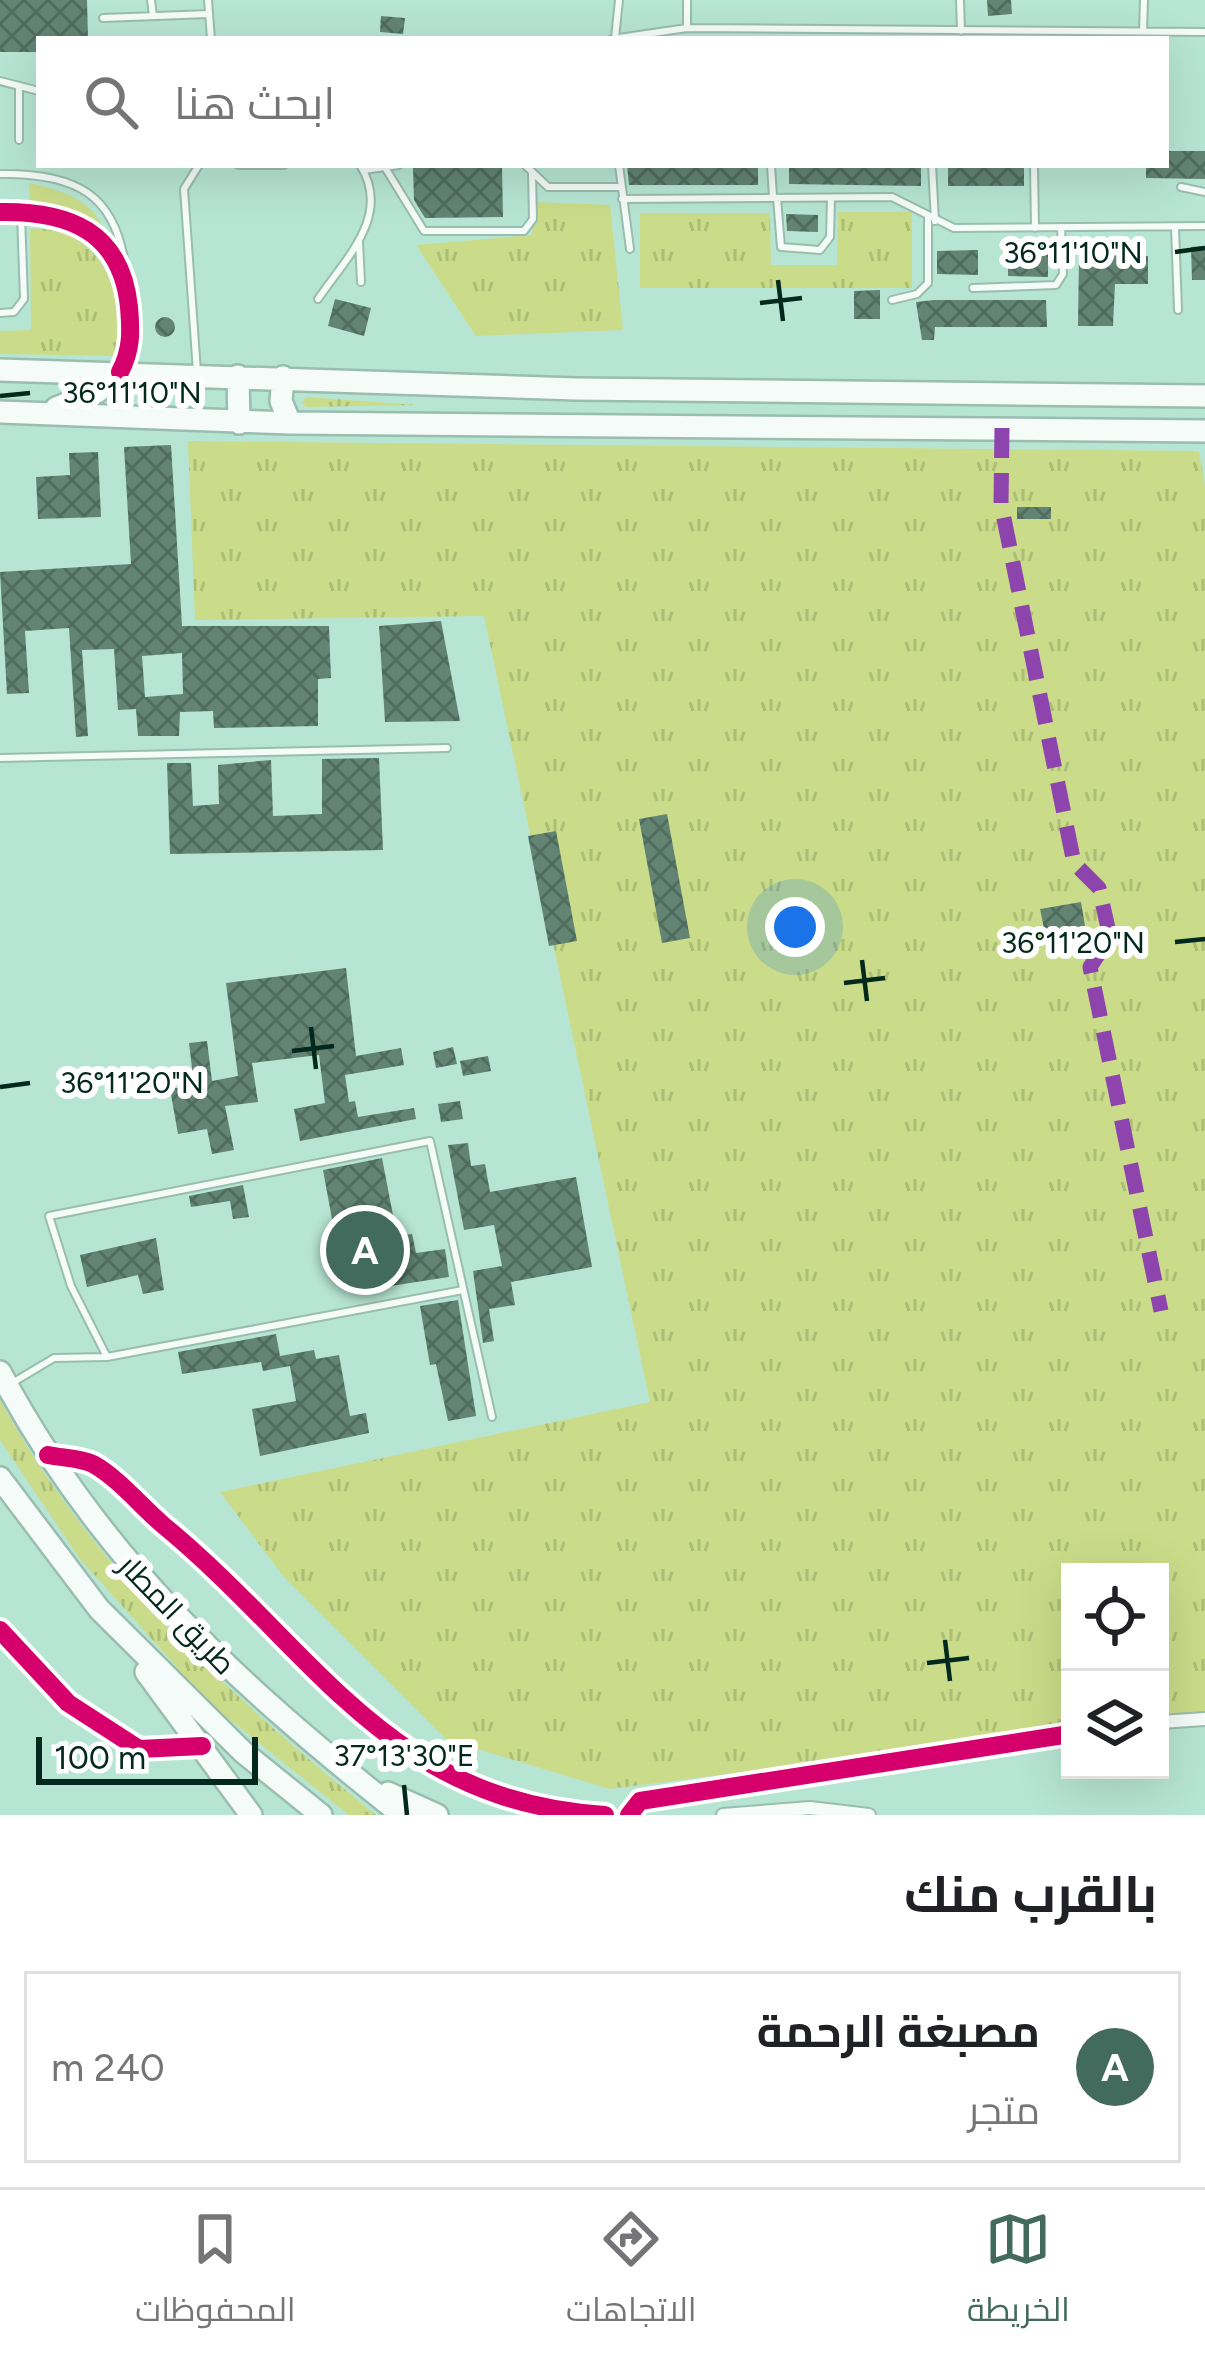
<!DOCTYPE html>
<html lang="ar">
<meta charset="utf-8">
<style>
body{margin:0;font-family:Figtree,Cairo,sans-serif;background:#f2f2f2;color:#202124;direction:rtl}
.controls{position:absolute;right:36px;bottom:36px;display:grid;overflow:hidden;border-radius:0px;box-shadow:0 12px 48px #0002}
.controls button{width:108px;height:108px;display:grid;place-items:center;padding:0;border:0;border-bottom:3px solid #e0e0e0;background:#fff;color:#202124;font:60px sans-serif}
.scale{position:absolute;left:36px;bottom:30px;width:222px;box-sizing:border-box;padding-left:12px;border:6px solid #03281d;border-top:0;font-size:33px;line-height:42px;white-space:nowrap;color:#03281d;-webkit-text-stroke:9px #fff;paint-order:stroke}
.you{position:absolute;left:795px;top:927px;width:42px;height:42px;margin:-30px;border:9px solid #fff;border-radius:50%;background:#1a73e8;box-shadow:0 0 0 18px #1a73e833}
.badge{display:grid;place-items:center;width:78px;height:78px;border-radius:50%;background:#426a5d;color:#fff;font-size:39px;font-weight:700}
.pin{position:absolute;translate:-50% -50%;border:6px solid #fff;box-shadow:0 3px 12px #0006}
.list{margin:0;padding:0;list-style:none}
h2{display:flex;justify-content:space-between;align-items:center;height:156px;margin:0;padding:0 48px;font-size:51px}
h2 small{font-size:39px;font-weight:400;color:#757577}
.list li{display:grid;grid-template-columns:78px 1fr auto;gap:36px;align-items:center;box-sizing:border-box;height:192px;margin:0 24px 24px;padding:0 24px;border:3px solid #e0e0e0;border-radius:0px}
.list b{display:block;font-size:45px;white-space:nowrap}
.list p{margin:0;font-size:39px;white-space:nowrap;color:#757577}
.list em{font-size:39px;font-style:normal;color:#757577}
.icon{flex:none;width:66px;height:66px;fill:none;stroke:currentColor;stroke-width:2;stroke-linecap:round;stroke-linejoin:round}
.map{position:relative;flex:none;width:1205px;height:1815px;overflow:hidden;direction:ltr}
.search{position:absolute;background:#fff;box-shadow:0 12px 48px #0002;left:36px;right:36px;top:36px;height:132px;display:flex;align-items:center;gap:30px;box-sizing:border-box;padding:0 42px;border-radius:0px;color:#757577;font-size:45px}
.sheet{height:372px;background:#fff}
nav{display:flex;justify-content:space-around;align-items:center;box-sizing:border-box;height:168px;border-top:3px solid #e0e0e0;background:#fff;font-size:33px;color:#757577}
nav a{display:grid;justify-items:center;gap:6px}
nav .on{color:#426a5d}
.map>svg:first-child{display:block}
.grass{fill:url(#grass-tufts)}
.building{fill:url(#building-cross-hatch);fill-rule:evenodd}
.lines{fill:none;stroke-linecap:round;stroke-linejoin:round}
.service-casing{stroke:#99bdaf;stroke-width:10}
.minor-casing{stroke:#99bdaf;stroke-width:16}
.primary-casing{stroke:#99bdaf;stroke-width:26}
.trunk-casing{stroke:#99bdaf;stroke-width:26}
.service{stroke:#f4fbf8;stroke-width:6}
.minor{stroke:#f4fbf8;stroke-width:12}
.primary{stroke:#f4fbf8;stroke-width:21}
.trunk{stroke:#f4fbf8;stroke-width:21}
.quiet{stroke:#8e44ad;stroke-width:15;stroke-dasharray:30 15;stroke-linecap:butt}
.cycleway-casing{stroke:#fff;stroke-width:26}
.cycleway{stroke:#d6006c;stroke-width:18}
.ticks{fill:none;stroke:#03281d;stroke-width:4.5}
.labels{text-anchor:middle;stroke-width:12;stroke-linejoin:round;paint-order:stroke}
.street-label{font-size:30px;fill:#03281d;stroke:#fff}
.ticks-label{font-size:30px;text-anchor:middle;fill:#03281d;stroke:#fff;stroke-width:12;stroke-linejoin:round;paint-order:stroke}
</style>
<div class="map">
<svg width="1205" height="1815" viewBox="0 0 1205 1815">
<defs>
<pattern id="grass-tufts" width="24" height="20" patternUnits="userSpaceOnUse" patternTransform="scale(3)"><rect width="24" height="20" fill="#cadc89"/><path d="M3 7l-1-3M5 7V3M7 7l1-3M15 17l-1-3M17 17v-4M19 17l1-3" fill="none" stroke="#acbd76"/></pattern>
<pattern id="building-cross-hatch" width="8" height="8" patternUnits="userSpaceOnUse" patternTransform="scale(3)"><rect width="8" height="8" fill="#638473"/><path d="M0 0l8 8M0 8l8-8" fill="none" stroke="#4f6c5e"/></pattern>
</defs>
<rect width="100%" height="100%" fill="#b7e5d3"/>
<!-- grass -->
<path class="grass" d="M29,183c38,8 66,18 80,57l-48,-28 -31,-4z
M535,202l75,3 13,125 -147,6 -60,-91 116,-10z
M838,212h74v76h-272v-75h130l1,52h66z
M30,229c55,-3 86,40 89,90 1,15 4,25 -4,37l-115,-2v-23l31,-1z
M306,397l111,8 -110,2 -6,-4z
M188,441l1011,10 6,36v1225l-45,6v-146h-90v158l-460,59 -163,-49 -163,-163 -64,-85 430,-90 -166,-786 -289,4z
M0,1400c91,167 230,297 376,415h-27l-140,-112 -129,-144 -80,-119z"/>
<!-- building -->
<path class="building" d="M0,0h87l1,39h-49v13h-39z
M987,0h24l1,14 -24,2z
M381,16l24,2 -2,16 -23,-2z
M1166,151h39v28l-59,-1v-13h20z
M627,165h131v20h-129z
M789,165h132v21l-132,-2z
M948,165h76v21h-76z
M502,167l1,50 -78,1 -11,-18 -1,-32z
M786,214l32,1v17l-31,-1z
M1205,246v34h-13l-1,-33z
M978,250v25l-41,-1v-23z
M1008,253l40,1v23l-40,-1z
M1079,255l69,1v28h-33l-2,42h-35z
M880,290v29h-26v-28z
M335,299l36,9 -7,28 -36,-10z
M934,300h112l1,27h-112l-1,13h-12l-6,-38z
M155 327a10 10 0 1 1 20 0a10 10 0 1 1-20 0Z
M171,445l11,181h147l2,52 -13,1v47l-104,2 -1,-17 -33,1 -1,24h-41l-2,-27 -18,1 -4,-61 -32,1 6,86 -12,1 -7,-109 -44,3 4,62 -22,1 -7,-122 131,-8 -7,-117zM182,653l1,41 -38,3 -3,-41z
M98,452l3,65 -63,2 -2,-42 34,-2 -1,-22z
M1017,507h34v12h-34z
M441,621l19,100 -75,1 -6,-96z
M379,758l4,92 -213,4 -3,-91h24l2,43 26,-2 -1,-39 53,-5 2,56 49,-2v-55z
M667,814l23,124 -28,5 -23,-124z
M556,831l21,110 -28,5 -21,-110z
M1081,902l4,24 -40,7 -5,-24z
M346,968l10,88 45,-8 3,17 -59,10 4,27 6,-1 3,16 56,-9 2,11 -116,22 -6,-32 31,-6 -6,-48 -67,8 6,39 -33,4 9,44 -22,4 -5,-25 -29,5 -8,-45 24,-4 -5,-42 18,-2 5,40 26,-5 -12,-93z
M453,1047l4,17 -21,4 -3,-16z
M488,1056l3,15 -28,5 -3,-15z
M460,1101l3,18 -22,3 -3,-18z
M468,1143l3,23 14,-2 5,28 86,-15 16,90 -81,15 4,23 -26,4 5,32 -11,2 -10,-72 29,-5 -8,-41 -30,5 -16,-85z
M382,1158l15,78 15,-2 4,19 29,-4 4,28 -65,10 -4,-29 -46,7 -4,-23 6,-1 -13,-71z
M243,1185l6,32 -16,2 -3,-18 -39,6 -2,-11z
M156,1238l8,52 -21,4 -5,-19 -51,12 -7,-32z
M458,1300l18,116 -28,5 -12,-57 -6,1 -10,-59z
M276,1334l4,22 34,-6 2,9 23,-4 11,61 16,-3 3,20 -109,23 -8,-47 44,-8 -6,-35 -27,5 -2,-9 -79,12 -4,-22z"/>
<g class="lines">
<!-- service casing -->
<g class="service-casing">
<path id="service" d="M151,0l2,16
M208,0l3,39
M687,0v28
M960,0l1,31
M103,18l106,-4
M1143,31l1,-31
M615,38l4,-38
M612,39l75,-11 518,4
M0,81l39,10
M19,89v51
M199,165l-15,24 16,225
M238,165h46
M525,165l23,22h73
M619,165l11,84
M771,165l2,32
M932,165l3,56
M1034,165l1,63
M386,169l38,62h100l9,-12 -1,-46
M364,170l35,-5
M0,174c75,-1 118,19 126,100
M1181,187l24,5
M777,198l4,49 39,3 10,-13 1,-39
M622,199l270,-2 62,31 251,-2
M1175,227l3,83
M359,242l2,40
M973,288l83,-3 7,-11 -2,-47
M318,299c28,-41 74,-84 42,-134
M892,300l25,-6 11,-11v-66
M0,313l14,-1 10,-13 -3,-85
M0,758l447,-10
M107,1357l356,-67
M12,1383l42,-25 53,-1 -36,-71 -22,-70 381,-75 62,276"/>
</g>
<!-- minor casing -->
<g class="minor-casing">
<path id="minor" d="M0,212c69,-1 121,19 129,95 2,24 3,42 -9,65
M49,1455c13,3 33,3 45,10 24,13 48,42 70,60 152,126 222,276 441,290
M0,1630l68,73 71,46 62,-3
M1160,1722l45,-3
M629,1815l11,-14 430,-67
M723,1815l87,-7 59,7"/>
</g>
<!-- primary casing -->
<g class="primary-casing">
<path id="primary" d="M0,370l576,19 629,7
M238,376l1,47
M283,377l-2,24 9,22
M56,408l41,-16 23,-20
M0,412l290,11 915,8"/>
</g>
<!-- trunk casing -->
<g class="trunk-casing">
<path id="trunk" d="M0,1372c99,187 239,314 402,443
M0,1478l99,131 144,143 78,63
M146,1672l105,143
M388,1793l49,22"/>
</g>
<!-- service -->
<use href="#service" class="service"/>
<!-- minor -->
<use href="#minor" class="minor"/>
<!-- primary -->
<use href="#primary" class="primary"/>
<!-- trunk -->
<use href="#trunk" class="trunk"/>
<!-- quiet -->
<path class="quiet" d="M1002,428l-1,76 73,359 25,25 11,49 -20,30 71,344"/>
<!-- cycleway casing -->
<g class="cycleway-casing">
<path id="cycleway" d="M0,212c69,-1 121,19 129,95 2,24 3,42 -9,65
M48,1455c14,3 33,3 45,9 24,13 49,43 70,61 153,126 223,276 442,290
M0,1630l68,73 71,46 63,-3
M629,1815l11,-14 430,-67"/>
</g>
<!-- cycleway -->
<use href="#cycleway" class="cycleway"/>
</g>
<!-- ticks -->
<path class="ticks" d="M1175,252l30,-4M778,280l5,41M760,303l42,-5M0,396l30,-3M1175,942l30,-3M862,960l5,41M844,983l41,-5M311,1027l5,42M292,1051l42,-5M0,1087l30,-4M945,1640l5,41M927,1663l42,-5M404,1785l3,30"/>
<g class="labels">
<!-- street labels -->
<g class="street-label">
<text transform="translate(177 1615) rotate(46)" y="10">طريق المطار</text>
</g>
</g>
<g class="ticks-label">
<text x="1073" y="263">36°11'10"N</text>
<text x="132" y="403">36°11'10"N</text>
<text x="1073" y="953">36°11'20"N</text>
<text x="132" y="1093">36°11'20"N</text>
<text x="404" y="1766">37°13'30"E</text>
</g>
</svg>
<div class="controls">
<button><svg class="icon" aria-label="locate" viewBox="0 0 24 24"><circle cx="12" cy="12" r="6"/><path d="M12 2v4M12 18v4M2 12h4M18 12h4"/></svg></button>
<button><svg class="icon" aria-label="layers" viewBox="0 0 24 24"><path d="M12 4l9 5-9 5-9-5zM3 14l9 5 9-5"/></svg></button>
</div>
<div class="scale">100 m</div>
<div class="you"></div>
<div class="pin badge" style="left:365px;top:1250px">A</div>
<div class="search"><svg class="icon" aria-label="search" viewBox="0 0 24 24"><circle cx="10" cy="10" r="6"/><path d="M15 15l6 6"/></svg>ابحث هنا</div>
</div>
<section class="sheet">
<h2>بالقرب منك<small></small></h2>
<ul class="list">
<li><span class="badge">A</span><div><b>مصبغة الرحمة</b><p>متجر</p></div><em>240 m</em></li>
</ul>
</section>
<nav>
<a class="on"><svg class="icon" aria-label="map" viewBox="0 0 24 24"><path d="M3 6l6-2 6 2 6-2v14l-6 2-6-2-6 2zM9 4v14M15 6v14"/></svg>الخريطة</a>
<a><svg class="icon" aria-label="directions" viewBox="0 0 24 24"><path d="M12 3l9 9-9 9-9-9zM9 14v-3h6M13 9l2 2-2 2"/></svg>الاتجاهات</a>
<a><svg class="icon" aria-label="saved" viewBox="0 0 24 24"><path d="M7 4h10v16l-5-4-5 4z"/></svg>المحفوظات</a>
</nav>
